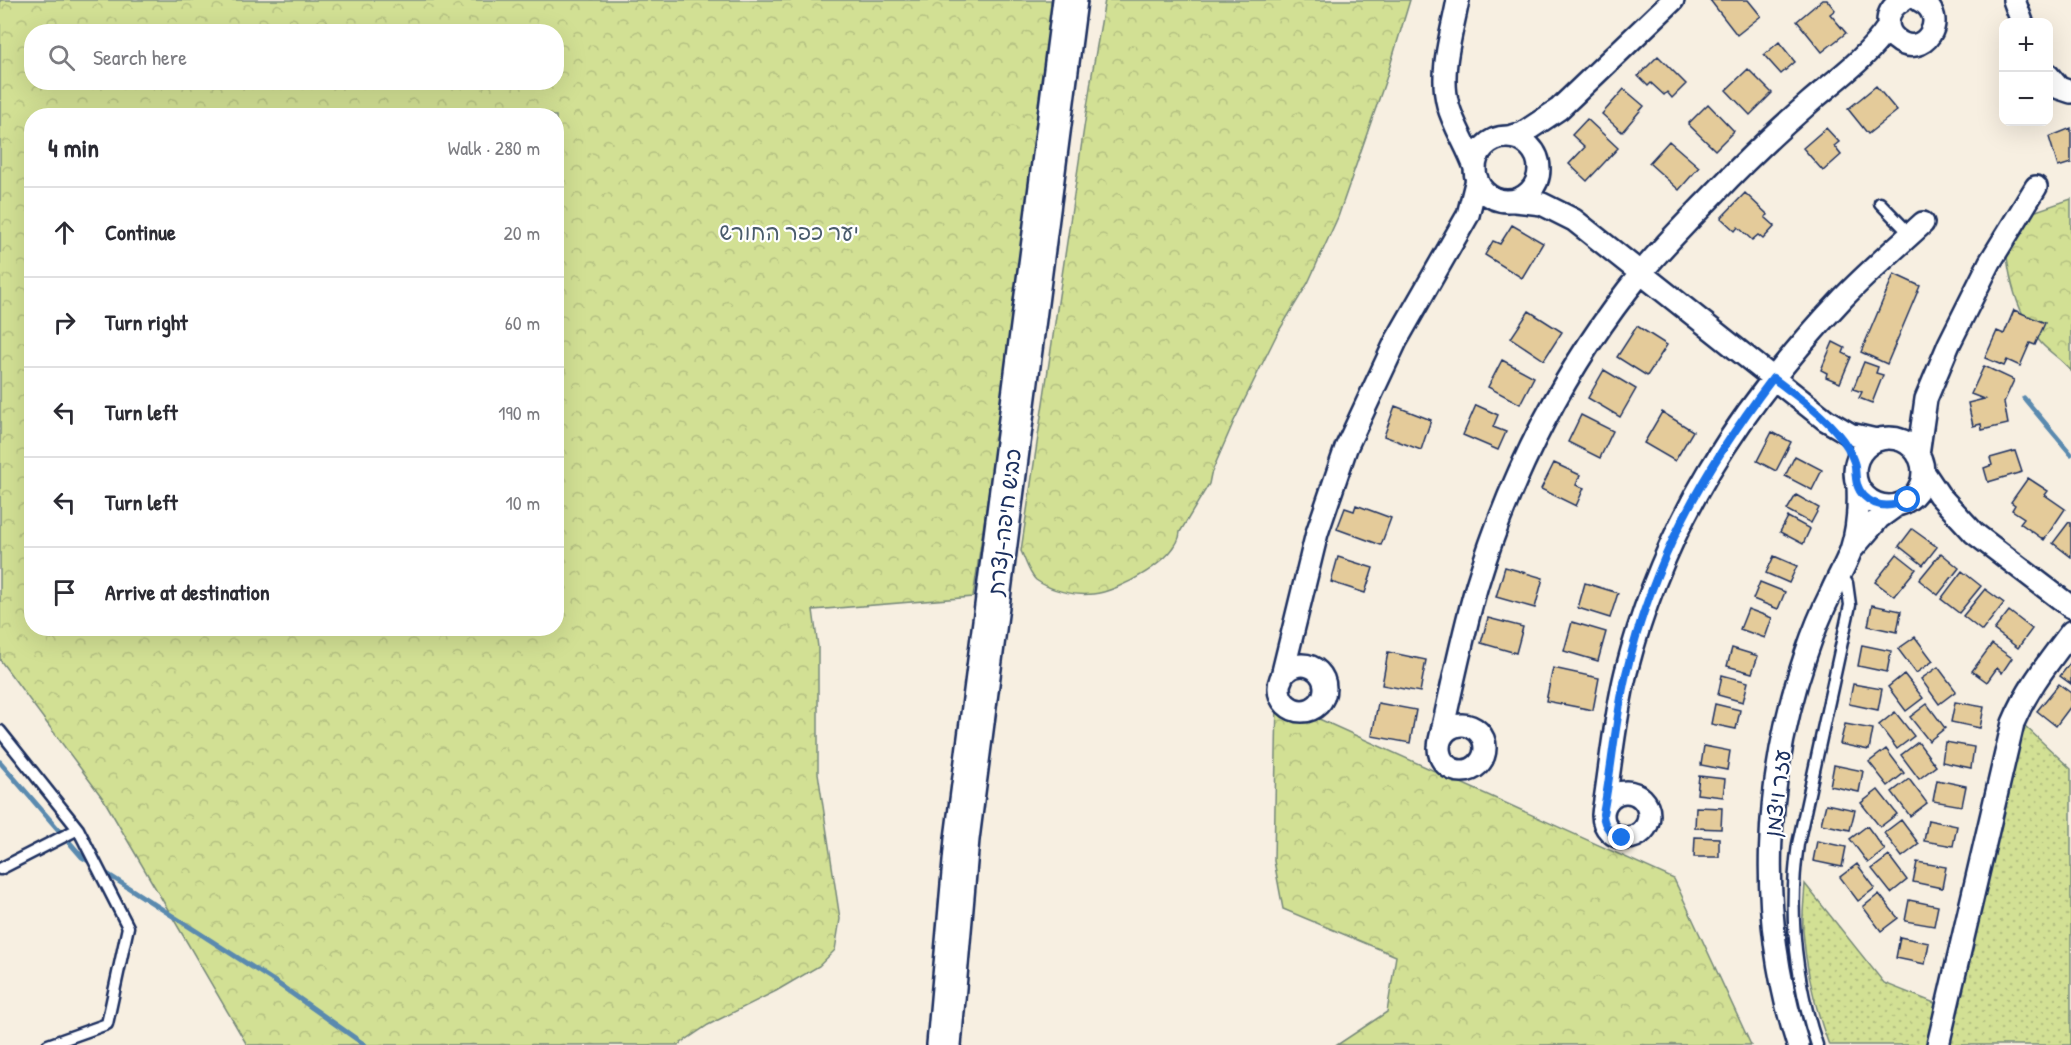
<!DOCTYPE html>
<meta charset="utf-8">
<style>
body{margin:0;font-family:"Patrick Hand","Playpen Sans Hebrew",sans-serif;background:#f7f7f7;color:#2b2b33}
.controls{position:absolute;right:18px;top:18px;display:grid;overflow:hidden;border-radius:12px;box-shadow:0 6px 24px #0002}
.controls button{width:54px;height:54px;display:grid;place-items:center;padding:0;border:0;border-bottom:2px solid #e1e1e2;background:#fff;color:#2b2b33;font:30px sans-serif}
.stop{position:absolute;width:18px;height:18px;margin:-14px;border:4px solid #1a73e8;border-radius:50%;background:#fff}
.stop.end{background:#1a73e8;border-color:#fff;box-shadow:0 2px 6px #0008}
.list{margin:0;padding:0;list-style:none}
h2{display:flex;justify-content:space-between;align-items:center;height:78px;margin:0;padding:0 24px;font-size:26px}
h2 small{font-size:20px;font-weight:400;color:#7c7c81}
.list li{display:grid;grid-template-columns:39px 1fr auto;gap:18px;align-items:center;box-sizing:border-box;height:90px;padding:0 24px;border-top:2px solid #e1e1e2}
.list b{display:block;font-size:22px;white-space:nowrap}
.list em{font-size:20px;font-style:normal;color:#7c7c81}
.icon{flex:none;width:33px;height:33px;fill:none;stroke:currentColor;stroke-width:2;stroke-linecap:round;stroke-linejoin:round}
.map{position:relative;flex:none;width:2071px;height:1045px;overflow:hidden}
.search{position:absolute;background:#fff;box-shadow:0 6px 24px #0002;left:24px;top:24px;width:540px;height:66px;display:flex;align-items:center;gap:15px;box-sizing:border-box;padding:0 21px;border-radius:24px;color:#7c7c81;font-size:22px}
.panel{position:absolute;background:#fff;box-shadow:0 6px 24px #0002;left:24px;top:108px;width:540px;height:528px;border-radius:24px}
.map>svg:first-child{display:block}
.grass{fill:url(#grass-dots);stroke:#768879;stroke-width:1.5}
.forest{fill:url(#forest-crowns);stroke:#768879;stroke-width:1.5;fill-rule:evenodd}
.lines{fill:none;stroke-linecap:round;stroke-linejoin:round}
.stream{stroke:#5a8aaf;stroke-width:5}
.building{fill:#e4cb9a;stroke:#1b2f5e;stroke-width:1.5}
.lane-casing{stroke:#1b2f5e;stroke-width:15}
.street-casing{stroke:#1b2f5e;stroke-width:26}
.highway-casing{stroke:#1b2f5e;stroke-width:38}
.lane{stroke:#fff;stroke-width:10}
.street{stroke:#fff;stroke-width:21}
.highway{stroke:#fff;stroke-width:33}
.route{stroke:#1a73e8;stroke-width:8}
.labels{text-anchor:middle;stroke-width:4.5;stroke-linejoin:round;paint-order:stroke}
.park-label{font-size:22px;fill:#495b6c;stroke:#fff}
.street-label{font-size:22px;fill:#1b2f5e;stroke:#fff}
</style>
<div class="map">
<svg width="2071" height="1045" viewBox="0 0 2071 1045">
<defs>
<pattern id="grass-dots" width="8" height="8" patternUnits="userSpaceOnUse" patternTransform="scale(1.5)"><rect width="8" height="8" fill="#d2e094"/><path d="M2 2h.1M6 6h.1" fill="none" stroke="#b4c082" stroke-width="1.8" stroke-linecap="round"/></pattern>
<pattern id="forest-crowns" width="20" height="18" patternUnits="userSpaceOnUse" patternTransform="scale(1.5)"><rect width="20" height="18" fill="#d2e094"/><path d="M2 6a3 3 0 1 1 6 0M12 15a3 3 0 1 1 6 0" fill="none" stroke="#b4c082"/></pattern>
</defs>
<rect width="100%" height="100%" fill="#f7efe1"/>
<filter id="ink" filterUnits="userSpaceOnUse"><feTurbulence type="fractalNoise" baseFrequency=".0167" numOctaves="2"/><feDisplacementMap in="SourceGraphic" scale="12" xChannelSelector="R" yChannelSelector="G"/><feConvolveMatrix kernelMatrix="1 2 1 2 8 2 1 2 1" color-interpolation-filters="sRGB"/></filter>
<g filter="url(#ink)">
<!-- grass -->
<path class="grass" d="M2024,725l47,44v276h-242c-14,-37 -23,-75 -26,-114 -1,-15 1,-31 2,-47l79,99 68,27 60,-249z"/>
<!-- forest -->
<path class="forest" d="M0,0h1051v70l-34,208 -13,111 -31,208 -160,13 5,37v126l22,146 -5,31 -16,16 -43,25 -68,34 -30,20h-431l-143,-245 -104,-140zM32,32h524v50h-524zM32,116h524v512h-524z
M1105,0h305l-24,79 -48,138 -30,66 -31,51 -43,87 -23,53 -2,10 -29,48c-1,27 -62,60 -87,62 -18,2 -42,-3 -57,-14 -7,-6 -11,-21 -15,-29l71,-477z
M2071,199v172c-8,-11 -21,-18 -30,-28 -29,-34 -35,-79 -37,-121z
M1277,700l397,179 77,166h-414l50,-33 9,-56 -113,-47 -9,-48z"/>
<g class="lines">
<!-- stream -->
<path class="stream" d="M2024,398l47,56
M0,762l82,95 12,7
M101,870l176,113 88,62"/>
</g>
<!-- building -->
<path class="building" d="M1710,0h38l13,16 -24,19z
M1822,0h5l8,10 -5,4 16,19 -24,19 -25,-31z
M1779,42l16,20 -14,12 -17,-19z
M1658,56l28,28 -14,14 -5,-6 -3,3 -13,-12 -3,3 -10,-10z
M1748,69l24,24 -22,22 -24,-25z
M1876,86l21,25 -29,23 -20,-25z
M1624,89l20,17 -22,26 -20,-18z
M1708,104l26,27 -19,19 -27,-26z
M1587,119l31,29 -31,33 -18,-17 16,-17 -13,-12z
M1826,128l13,14 -5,4 7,9 -18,16 -20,-23z
M2071,128v35l-13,4 -9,-30z
M1669,141l30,26 -20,23 -30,-27z
M1745,193l23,22 -3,2 10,9 -12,13 -5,-4 -6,5 -14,-13 -3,4 -14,-13z
M1512,225l31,18 -21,35 -37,-23 8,-14 7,3z
M1894,274l26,12 -33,78 -26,-12z
M2014,310l31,13 -10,22 -5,-2 -10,23 -13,-6 -3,6 -19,-8 12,-27 7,3z
M1529,311l33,21 -18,28 -33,-22z
M1637,326l30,19 -20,31 -30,-19z
M1833,342l12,6 -2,5 8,4 -11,26 -14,-6 1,-4 -6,-3z
M1502,360l32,17 -14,27 -32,-17z
M1864,362l14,5 -2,6 7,2 -11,28 -13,-5 3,-6 -9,-3z
M1984,366l30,14 -10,22 4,22 -26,6 -1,-6 -8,2 -5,-23 16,-4 -13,-5z
M1604,370l32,19 -16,28 -32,-19z
M1476,405l22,10 -5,12 13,5 -8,18 -35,-15z
M1395,406l36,14 -10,30 -37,-14z
M1662,412l31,19 -18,30 -31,-18z
M1581,415l32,16 -13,27 -32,-16z
M1772,432l19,10 -15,29 -19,-10z
M2015,451l7,21 -34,10 -4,-14 8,-3 -2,-7z
M1795,456l27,14 -10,20 -27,-14z
M1554,463l26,12 -4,10 8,3 -8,18 -35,-17z
M2028,478l20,13 -3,4 20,14 -21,31 -24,-17 4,-5 -12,-8 3,-5 -4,-3z
M1796,495l23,13 -8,15 -24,-13z
M1356,505l35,13 -10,27 -44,-16 8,-21 9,3z
M1788,517l22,12 -7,15 -23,-12z
M2069,522l2,1v34l-18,-14z
M1912,529l25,18 -14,18 -24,-19z
M1941,553l18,15 -21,27 -19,-15z
M1897,554l19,15 -22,27 -19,-14z
M1774,556l23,10 -8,17 -23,-10z
M1338,557l35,11 -8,25 -34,-11z
M1505,567l38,11 -8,30 -39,-11z
M1962,571l19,15 -22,27 -18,-14z
M1760,582l25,10 -7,17 -25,-10z
M1585,583l33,10 -8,25 -32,-10z
M1985,589l19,14 -22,28 -19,-15z
M1872,605l29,6 -4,21 -29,-6z
M1748,609l24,9 -7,20 -25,-9z
M2009,611l23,18 -14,19 -24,-18z
M1488,618l35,9 -7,26 -35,-10z
M1572,622l34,10 -8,29 -34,-10z
M1915,637l18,24 -17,12 -18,-24z
M1992,644l20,14 -10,15 -5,-5 -10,14 -15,-11z
M1862,645l29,6 -4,21 -29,-6z
M1732,648l26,8 -6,17 -25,-7z
M1388,652l38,8 -6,32 -38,-7z
M2071,662v22l-11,-8z
M1938,667l18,24 -17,13 -18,-25z
M1553,668l46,10 -6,32 -47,-9z
M1904,674l19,24 -17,13 -18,-24z
M1722,675l26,7 -5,20 -25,-7z
M1853,684l29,5 -4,21 -29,-6z
M2059,684l12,9v13l-15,20 -19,-15z
M1955,702l29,5 -4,21 -29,-6z
M1378,703l38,7 -6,33 -38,-7z
M1715,704l25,6 -4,19 -25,-5z
M1927,704l18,24 -16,13 -19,-24z
M1895,712l19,24 -17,13 -18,-24z
M1845,724l28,5 -4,21 -29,-6z
M1918,742l18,24 -17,13 -18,-24z
M1945,742l29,5 -3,21 -29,-6z
M1704,746l26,5 -3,19 -26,-5z
M1886,749l18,24 -16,13 -19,-24z
M1834,765l29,6 -4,21 -29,-6z
M1699,776l26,3 -2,18 -26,-3z
M1909,779l18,24 -17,13 -18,-24z
M1937,780l29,6 -4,20 -29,-5z
M1878,790l19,24 -17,13 -19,-24z
M1826,804l29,6 -5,20 -29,-6z
M1696,807l26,1 -1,21 -26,-1z
M1901,820l18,24 -17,13 -18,-24z
M1928,820l29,6 -4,20 -29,-5z
M1867,826l18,24 -17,13 -18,-24z
M1695,837l24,1v19h-25z
M1817,841l29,6 -4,20 -29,-6z
M1889,856l18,24 -16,13 -19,-24z
M1917,862l29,5 -4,21 -29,-6z
M1857,864l18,24 -17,13 -18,-24z
M1879,894l19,24 -17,13 -18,-24z
M1909,900l29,6 -4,20 -29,-5z
M1900,937l29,6 -4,21 -29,-6z"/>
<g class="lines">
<!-- lane casing -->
<g class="lane-casing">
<path id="lane" d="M1880,203l31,32
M0,731l78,98 50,98 -21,97 -59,21
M0,869l78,-40
M1817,1045c-22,-66 -29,-132 -19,-201l52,-239 -3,-22 -7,-9"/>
</g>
<!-- street casing -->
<g class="street-casing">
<path id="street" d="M1458,0c-6,33 -19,72 -10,105 6,22 20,42 27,63
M1903,0c-9,5 -15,12 -15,22 0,7 3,13 8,17 26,23 57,-22 23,-39
M2014,0l8,22
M2048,75l11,13 12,4
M1475 169a32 32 0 1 1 64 0a32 32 0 1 1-64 0Z
M1509,137l14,-4 36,-24 114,-109
M1515,201l27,3 32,16 252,200 24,14 26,6
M1855 472a34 34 0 1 1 68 0a34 34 0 1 1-68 0Z
M1918,455l8,-56 23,-55 41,-82 46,-75
M1923,471l16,24 35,38 97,74
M1853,548l26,-30 18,-13
M1279 688a23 23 0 1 1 46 0a23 23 0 1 1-46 0Z
M1281,680l36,-147 29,-85 50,-107 72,-126 9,-36
M1439 748a23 23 0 1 1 46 0a23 23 0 1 1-46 0Z
M1440,740c12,-52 22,-104 37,-155 34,-112 90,-221 164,-312 23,-28 49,-54 74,-80 30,-32 62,-62 95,-91 28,-24 57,-44 78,-75
M1603 815a23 23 0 1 1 46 0a23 23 0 1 1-46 0Z
M1604,807c7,-45 11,-91 22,-135 38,-148 112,-263 217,-374 25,-26 53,-50 80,-75
M1798,1045c-41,-127 -35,-265 8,-391 7,-21 16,-43 26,-63 6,-14 14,-27 19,-41 7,-21 8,-42 7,-64
M1938,1045l75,-322c15,-36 35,-60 58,-91"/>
</g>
<!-- highway casing -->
<g class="highway-casing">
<path id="highway" d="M944,1045l18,-206 108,-839"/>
</g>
<!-- lane -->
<use href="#lane" class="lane"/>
<!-- street -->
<use href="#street" class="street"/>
<!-- highway -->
<use href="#highway" class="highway"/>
</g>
</g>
<g class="lines" filter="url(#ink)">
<!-- route -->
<path class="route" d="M1622,838c-12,-4 -18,-11 -19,-24 9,-46 12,-94 23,-140 27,-113 77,-204 147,-296 27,21 57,40 75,70 2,5 6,12 7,18 1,11 0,21 9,30 13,13 29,11 44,4"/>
</g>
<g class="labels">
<!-- park labels -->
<g class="park-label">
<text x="789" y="240">יער כפר החורש</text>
</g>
<!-- street labels -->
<g class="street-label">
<text transform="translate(1004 522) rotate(-83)" y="8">כביש חיפה-נצרת</text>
<text transform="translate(1777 793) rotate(-83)" y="8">עזר ויצמן</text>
</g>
</g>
</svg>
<div class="controls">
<button>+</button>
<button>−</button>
</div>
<div class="stop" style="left:1908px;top:500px"></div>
<div class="stop end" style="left:1622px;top:838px"></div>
<div class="search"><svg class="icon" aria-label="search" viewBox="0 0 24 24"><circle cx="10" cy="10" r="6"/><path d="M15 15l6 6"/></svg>Search here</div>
<section class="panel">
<h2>4 min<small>Walk · 280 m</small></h2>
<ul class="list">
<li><svg class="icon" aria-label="ahead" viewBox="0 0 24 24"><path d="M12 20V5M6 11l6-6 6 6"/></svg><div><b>Continue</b></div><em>20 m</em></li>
<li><svg class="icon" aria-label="right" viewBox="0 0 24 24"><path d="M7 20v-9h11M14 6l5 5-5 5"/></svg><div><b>Turn right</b></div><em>60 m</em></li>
<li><svg class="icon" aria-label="left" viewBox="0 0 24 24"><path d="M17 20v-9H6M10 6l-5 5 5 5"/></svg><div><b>Turn left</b></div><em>190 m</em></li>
<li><svg class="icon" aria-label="left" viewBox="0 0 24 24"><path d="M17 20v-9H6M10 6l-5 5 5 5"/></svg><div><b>Turn left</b></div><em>10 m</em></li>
<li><svg class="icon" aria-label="arrive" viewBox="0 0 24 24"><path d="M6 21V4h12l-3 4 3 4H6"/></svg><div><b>Arrive at destination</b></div></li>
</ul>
</section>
</div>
